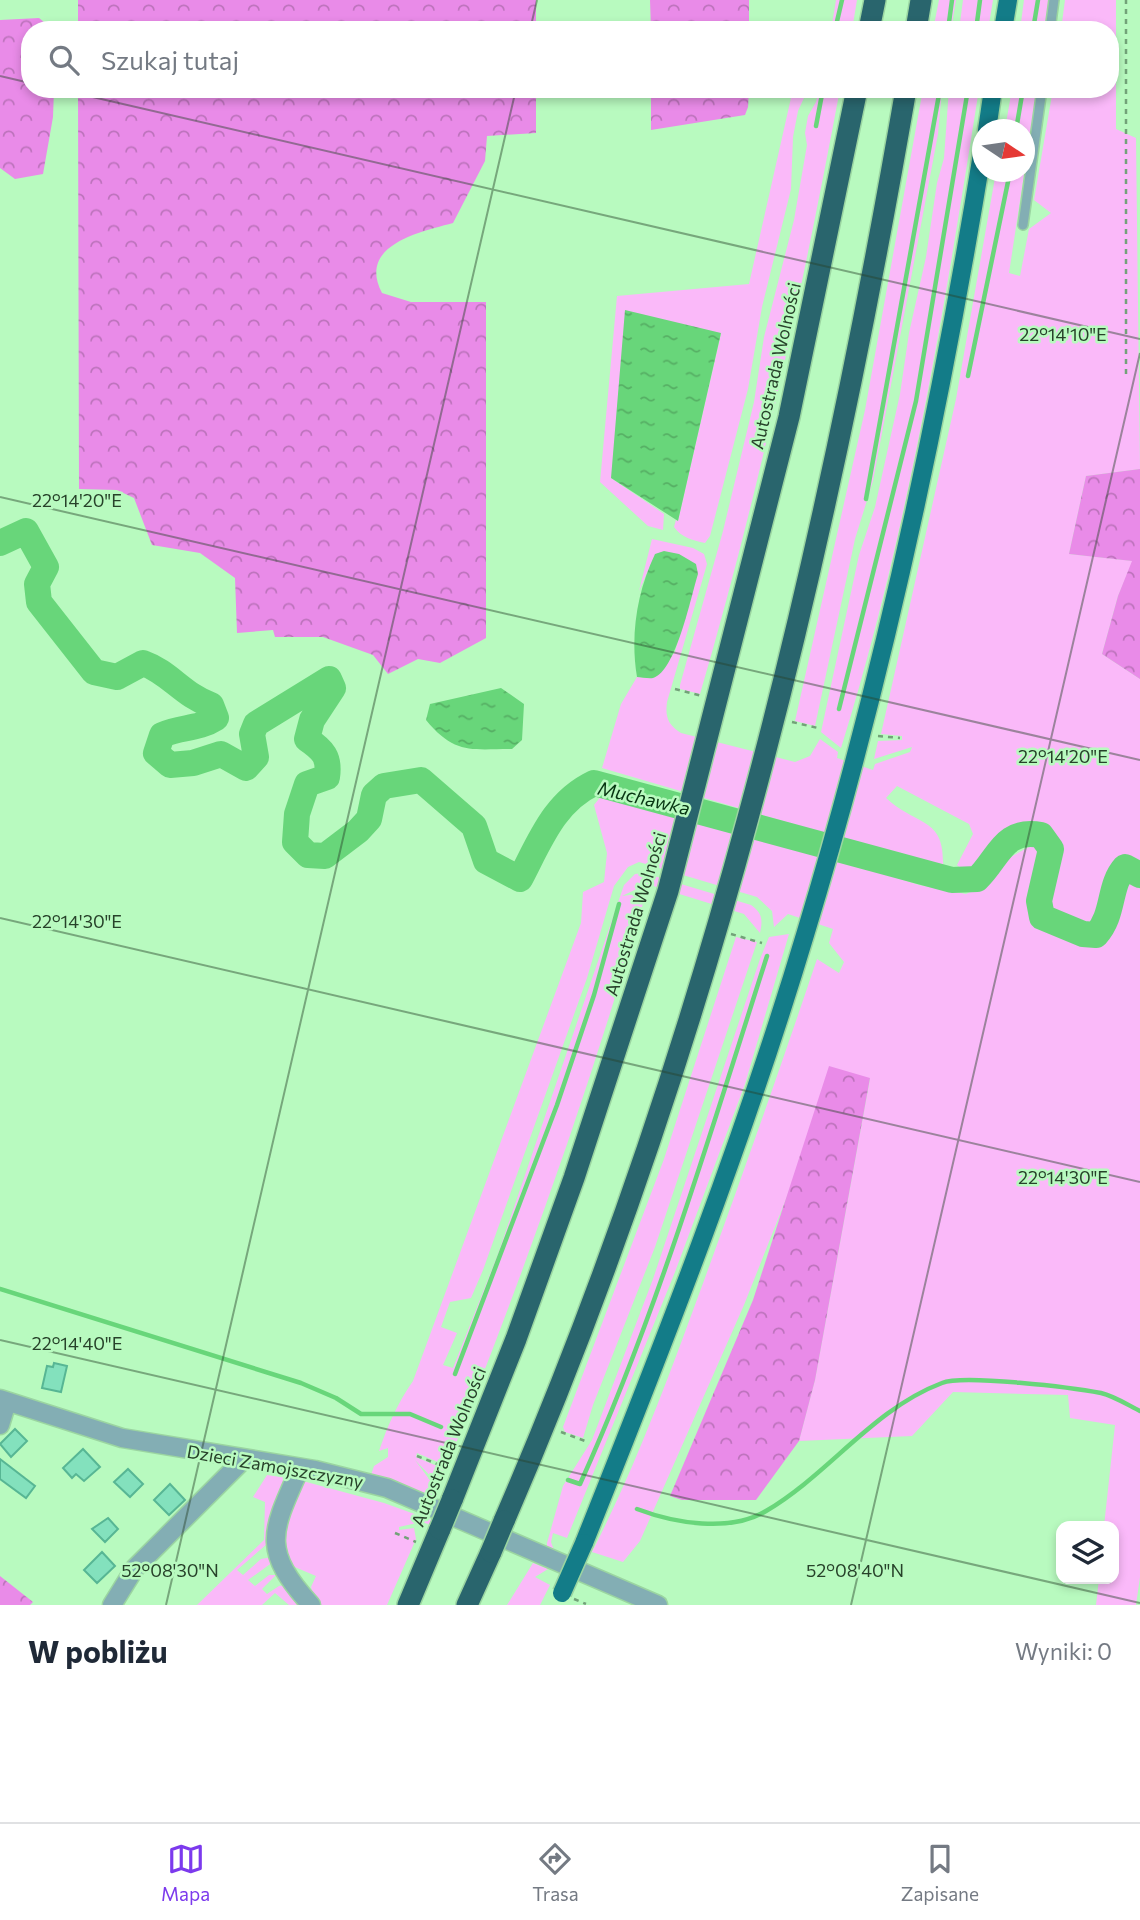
<!DOCTYPE html>
<html lang="pl">
<meta charset="utf-8">
<style>
body{margin:0;font-family:Commissioner,sans-serif;background:#f6f6f7;color:#1f2937}
.controls{position:absolute;right:21px;bottom:21px;display:grid;overflow:hidden;border-radius:14px;box-shadow:0 4px 10px #0003}
.controls button{width:63px;height:63px;display:grid;place-items:center;padding:0;border:0;border-bottom:2px solid #e0e1e3;background:#fff;color:#1f2937;font:35px sans-serif}
.compass{position:absolute;left:972px;top:119px;width:63px;height:63px;border-radius:50%;background:#fff;box-shadow:0 4px 10px #0003;rotate:103deg}
.list{margin:0;padding:0;list-style:none}
h2{display:flex;justify-content:space-between;align-items:center;height:91px;margin:0;padding:0 28px;font-size:30px}
h2 small{font-size:23px;font-weight:400;color:#747a83}
.icon{flex:none;width:38px;height:38px;fill:none;stroke:currentColor;stroke-width:2;stroke-linecap:round;stroke-linejoin:round}
.map{position:relative;flex:none;width:1140px;height:1605px;overflow:hidden}
.search{position:absolute;background:#fff;box-shadow:0 4px 10px #0003;left:21px;right:21px;top:21px;height:77px;display:flex;align-items:center;gap:18px;box-sizing:border-box;padding:0 24px;border-radius:28px;color:#747a83;font-size:26px}
.sheet{height:217px;background:#fff}
nav{display:flex;justify-content:space-around;align-items:center;box-sizing:border-box;height:98px;border-top:2px solid #e0e1e3;background:#fff;font-size:19px;color:#747a83}
nav a{display:grid;justify-items:center;gap:4px}
nav .on{color:#7c3aed}
.map>svg:first-child{display:block}
.green{fill:#fab9f9}
.forest{fill:url(#forest-crowns)}
.water{fill:url(#water-ripples)}
.lines{fill:none;stroke-linecap:round;stroke-linejoin:round}
.stream{stroke:#68d67a;stroke-width:4.5}
.river{stroke:#68d67a;stroke-width:26}
.building{fill:#83e1bd;stroke:#57b694;stroke-width:2}
.service-casing{stroke:#9bd5a1;stroke-width:12}
.minor-casing{stroke:#9bd5a1;stroke-width:21}
.primary-casing{stroke:#9bd5a1;stroke-width:21}
.motorway-casing{stroke:#9bd5a1;stroke-width:24}
.path{stroke:#72a278;stroke-width:2.5;stroke-dasharray:5 5;stroke-linecap:butt}
.service{stroke:#83aeb4;stroke-width:9}
.minor{stroke:#83aeb4;stroke-width:18}
.primary{stroke:#137c88;stroke-width:18}
.motorway{stroke:#29656d;stroke-width:21}
.primary-bridge-casing{stroke:#9bd5a1;stroke-width:21;stroke-linecap:butt}
.motorway-bridge-casing{stroke:#9bd5a1;stroke-width:24;stroke-linecap:butt}
.primary-bridge{stroke:#137c88;stroke-width:18}
.motorway-bridge{stroke:#29656d;stroke-width:21}
.ticks{fill:none;stroke:#27422a;stroke-width:2;stroke-opacity:0.45}
.labels{text-anchor:middle;stroke-width:5;stroke-linejoin:round;paint-order:stroke}
.street-label{font-size:18px;fill:#27422a;stroke:#b8fabf}
.water-label{font-size:19px;font-style:italic;fill:#073512;stroke:#b8fabf}
.ticks-label{font-size:18px;text-anchor:middle;fill:#27422a;stroke:#b8fabf;stroke-width:5;stroke-linejoin:round;paint-order:stroke}
</style>
<div class="map">
<svg width="1140" height="1605" viewBox="0 0 1140 1605">
<defs>
<pattern id="forest-crowns" width="20" height="18" patternUnits="userSpaceOnUse" patternTransform="scale(1.75)"><rect width="20" height="18" fill="#e98be8"/><path d="M2 6a3 3 0 1 1 6 0M12 15a3 3 0 1 1 6 0" fill="none" stroke="#bd73bc"/></pattern>
<pattern id="water-ripples" width="26" height="14" patternUnits="userSpaceOnUse" patternTransform="scale(1.75)"><rect width="26" height="14" fill="#68d67a"/><path d="M2 4q2-2 4 0t4 0M15 11q2-2 4 0t4 0" fill="none" stroke="#56af64"/></pattern>
</defs>
<rect width="100%" height="100%" fill="#b8fabf"/>
<!-- green -->
<path class="green" d="M836,0h21l-5,30h-21z
M939,0h17l-5,30h-18z
M963,0h30l-5,30h-29z
M1024,0h25l-4,30h-25z
M1065,0h51v129l20,9 4,331 -54,7 -17,78 64,7 -15,35 -16,58 38,25v190l-14,-6 -12,6 -20,57c-18,4 -37,-7 -49,-21 5,-14 14,-32 14,-47 1,-9 -5,-25 -12,-30 -29,-19 -53,19 -69,39l-17,1 -4,-3 16,-31 -4,-10 -72,-38 -11,12c33,30 59,18 57,70l-341,-100 19,-64 16,-27 16,1 22,-26 11,-41 -36,-45 -11,25 13,-52 41,9 11,6 3,10 -40,138c-2,15 1,23 14,31l114,29 15,-6 10,-17 18,13 -1,6 36,12 2,-6 35,-12 2,-5 -38,12 4,-18 24,-1v-4l-21,-2 75,-335 40,-227h28v-42l-19,-1 7,-40h25l-28,184 11,3 9,-47 22,-16 -17,-13 19,-111h57v-59h-49z
M793,89h15l-10,22 -5,26 -2,52 -29,118 -14,82 -38,147 -5,7c-13,-3 -23,-5 -31,-16l2,-7 2,1 43,-187 -110,144 53,36 -1,16 -15,-4 -48,-44 17,-186 132,-12z
M819,89h21c-38,203 -82,407 -140,605l-20,-5v-4l43,-154 31,-129 10,-65 30,-117 13,-75 -2,-12 3,-17 8,-14z
M923,89h19l-4,45 -65,347 -18,58 -40,187 -20,-5 70,-311z
M949,89h30c-35,222 -71,444 -138,659l-20,-16 38,-177 16,-48 25,-113 9,-61 17,-76 11,-74 7,-25z
M602,795l199,52 118,38 47,9 18,-8 23,-27 31,-17 6,5 -8,64c15,26 64,47 79,9 5,-13 6,-29 9,-43l3,-2 13,14v688l-4,28h-40l3,-26h15v-53h-10l11,-101 -45,-7 -2,-23 -115,-3 -41,44 -113,5 16,-61 55,-301 -40,9 -86,217 -104,236 -17,21 -31,-10c44,-86 77,-176 110,-266 40,-109 78,-217 115,-327l22,14 5,-11 -15,-19 4,-14 -45,-15 -14,13 -2,-16 -15,-14 -118,-35 -11,5 -14,19 -27,92 -104,292 -12,28 -21,4 -9,25 16,6 -14,32 10,3 45,-114 126,-369 11,-11 9,-1 107,32c11,8 12,14 9,28l-16,-19 -97,-30 -25,12 24,-3c-55,194 -124,385 -199,573l-30,-13 -1,4 28,12 -6,15 -23,-24 20,27 -4,10 -60,-22 3,-9 14,-9v-9l-9,3c9,-26 18,-47 34,-70l168,-458 2,-31 21,-10 3,-29 -13,-48z
M789,934l-44,150 -70,188 -108,266 -14,-5 -2,9 4,11 -8,-5v-5l16,-57 29,-46 61,-161 107,-320 9,-22z
M736,937l21,5 -102,305 -62,158 -10,33 -18,-6 -2,-5 101,-268z
M267,1475l20,3 -19,65 -31,27 6,5 18,-16 11,-2 1,5 -25,18 7,6 14,-11h7l-14,14 5,5 12,-8 8,-1 13,20h-11l-14,-12 -13,12h-65l67,-65 1,-38 -12,-5z
M299,1480l85,23 50,18 -2,4 -11,-3 -22,5v3l15,-2 2,11 -29,66h-71l-5,-18 5,-11 -26,-11c-12,-31 -1,-55 9,-85z
M533,1563l15,6 -13,8 15,8 -10,20h-33z"/>
<!-- forest -->
<path class="forest" d="M78,0h458v30h-458z
M650,0h99v30h-98z
M39,18l15,12h-24v59h24l-1,28 -10,57 -28,5 -15,-11v-148z
M78,89h458v44l-49,3 -2,25 -32,62c-33,9 -96,22 -71,70l29,9h75v336l-46,25 -22,-4 -30,15 -15,-19 -50,-18h-48l-2,-7 -36,3 -2,-55 -35,-25 -48,-8 -18,-47 -17,-8 -38,-1z
M651,89h98l-1,18 -3,8 -94,15z
M1140,469v210l-38,-25 16,-58 14,-35 -63,-7 17,-78z
M829,1066l41,12 -55,302 -16,61 -43,59h-74l-12,-4 83,-196z
M0,1576l33,26 -3,3h-30z"/>
<!-- water -->
<path class="water" d="M625,310l96,23 -43,188 -67,-43z
M664,551l15,3 17,10 2,10c-7,22 -22,98 -45,104 -4,1 -12,-1 -16,-1 -7,-42 0,-85 18,-123z
M501,688l23,16 -2,36 -10,9c-41,0 -57,6 -86,-29l4,-16z"/>
<g class="lines">
<!-- stream -->
<path class="stream" d="M835,30l7,-30
M948,30l4,-30
M976,30l4,-30
M1033,30l5,-30
M816,126l7,-37
M1016,130l7,-41
M968,376l42,-204
M866,499l74,-410
M839,709l77,-308 52,-312
M0,1289l301,94 35,15 25,16h49l31,13
M455,1374l102,-269 37,-110 25,-91
M568,1480l12,4c77,-170 130,-350 187,-528
M637,1509c37,14 93,24 129,2 63,-37 107,-102 176,-128 21,-9 133,5 159,10 13,3 27,12 39,18"/>
<!-- river -->
<path class="river" d="M0,543l26,-12 20,36 -9,17 2,18 55,70 23,5 26,-14c26,9 41,33 68,42l5,13c-19,12 -34,8 -54,17l-6,18 14,12 23,-2 28,-9 25,14 10,-11 -4,-23 4,-10 73,-45 4,9 -21,32 -5,19c16,11 23,18 20,38l-20,7 -10,30 -2,28 13,13 17,1 33,-25 11,-12 5,-24 10,-9 37,-6 53,46 12,35 34,18c20,-38 34,-77 74,-96l358,97 25,-1c22,-21 26,-51 64,-44l10,14 -12,52 3,16 41,17 13,1c19,-21 12,-49 29,-68l15,8"/>
</g>
<!-- building -->
<path class="building" d="M54,1363l13,3 -6,26 -19,-4 5,-22 6,1z
M15,1429l12,12 -16,16 -11,-13z
M83,1449l17,18 -16,14 -8,-7 -4,4 -9,-10z
M0,1459l35,27 -9,12 -26,-19z
M128,1469l15,15 -13,13 -16,-15z
M170,1484l15,16 -16,15 -15,-15z
M108,1518l10,11 -13,13 -13,-13z
M102,1552l13,14 -18,17 -13,-13z"/>
<g class="lines">
<!-- service casing -->
<g class="service-casing">
<path id="service" d="M1050,30l4,-30
M1023,225l19,-136"/>
</g>
<!-- minor casing -->
<g class="minor-casing">
<path id="minor" d="M0,1399l122,39 193,32 72,18 271,117
M0,1425l7,-23
M300,1468c-28,63 -40,81 11,137
M112,1605l23,-37 109,-109"/>
</g>
<!-- primary casing -->
<g class="primary-casing">
<path id="primary" d="M1003,30l5,-30
M987,130l6,-41
M584,1543c80,-200 159,-401 221,-608 78,-257 134,-517 177,-781"/>
</g>
<!-- motorway casing -->
<g class="motorway-casing">
<path id="motorway" d="M869,30l6,-30
M916,30l5,-30
M452,1500l64,-161 58,-161 94,-287 121,-474 68,-328
M504,1521c200,-461 317,-938 402,-1432
M408,1605l32,-76
M467,1605l24,-53"/>
</g>
<!-- path -->
<path class="path" d="M1126,374v-374
M675,689l27,7
M792,722l26,6
M878,736l22,2
M731,934l31,9
M561,1432l24,9
M417,1456l28,11
M395,1533l21,9
M574,1599l12,5"/>
<!-- service -->
<use href="#service" class="service"/>
<!-- minor -->
<use href="#minor" class="minor"/>
<!-- primary -->
<use href="#primary" class="primary"/>
<!-- motorway -->
<use href="#motorway" class="motorway"/>
<!-- primary-bridge casing -->
<g class="primary-bridge-casing">
<path id="primary-bridge" d="M562,1593l22,-50"/>
</g>
<!-- motorway-bridge casing -->
<g class="motorway-bridge-casing">
<path id="motorway-bridge" d="M440,1529l12,-29
M491,1552l13,-31"/>
</g>
<!-- primary-bridge -->
<use href="#primary-bridge" class="primary-bridge"/>
<!-- motorway-bridge -->
<use href="#motorway-bridge" class="motorway-bridge"/>
</g>
<!-- ticks -->
<path class="ticks" d="M530,30l7,-30M0,76l30,7M58,89l1082,250M0,497l1140,263M0,918l1140,264M0,1340l1140,263M166,1605l350,-1516M851,1605l289,-1252"/>
<g class="labels">
<!-- street labels -->
<g class="street-label">
<text transform="translate(776 366) rotate(-77)" y="6">Autostrada Wolności</text>
<text transform="translate(636 914) rotate(-73)" y="6">Autostrada Wolności</text>
<text transform="translate(449 1447) rotate(-68)" y="6">Autostrada Wolności</text>
<text transform="translate(275 1467) rotate(10)" y="6">Dzieci Zamojszczyzny</text>
</g>
<!-- water labels -->
<g class="water-label">
<text transform="translate(644 798) rotate(13)" y="7">Muchawka</text>
</g>
</g>
<g class="ticks-label">
<text x="1063" y="341">22°14'10"E</text>
<text x="77" y="507">22°14'20"E</text>
<text x="1063" y="763">22°14'20"E</text>
<text x="77" y="928">22°14'30"E</text>
<text x="1063" y="1184">22°14'30"E</text>
<text x="77" y="1350">22°14'40"E</text>
<text x="170" y="1577">52°08'30"N</text>
<text x="855" y="1577">52°08'40"N</text>
</g>
</svg>
<div class="controls">
<button><svg class="icon" aria-label="layers" viewBox="0 0 24 24"><path d="M12 4l9 5-9 5-9-5zM3 14l9 5 9-5"/></svg></button>
</div>
<svg class="compass" viewBox="-18 -18 36 36"><path d="M0-13l5 13h-10z" fill="#e53935"/><path d="M0 13l5-13h-10z" fill="#747a83"/></svg>
<div class="search"><svg class="icon" aria-label="search" viewBox="0 0 24 24"><circle cx="10" cy="10" r="6"/><path d="M15 15l6 6"/></svg>Szukaj tutaj</div>
</div>
<section class="sheet">
<h2>W pobliżu<small>Wyniki: 0</small></h2>
<ul class="list">
</ul>
</section>
<nav>
<a class="on"><svg class="icon" aria-label="map" viewBox="0 0 24 24"><path d="M3 6l6-2 6 2 6-2v14l-6 2-6-2-6 2zM9 4v14M15 6v14"/></svg>Mapa</a>
<a><svg class="icon" aria-label="directions" viewBox="0 0 24 24"><path d="M12 3l9 9-9 9-9-9zM9 14v-3h6M13 9l2 2-2 2"/></svg>Trasa</a>
<a><svg class="icon" aria-label="saved" viewBox="0 0 24 24"><path d="M7 4h10v16l-5-4-5 4z"/></svg>Zapisane</a>
</nav>
